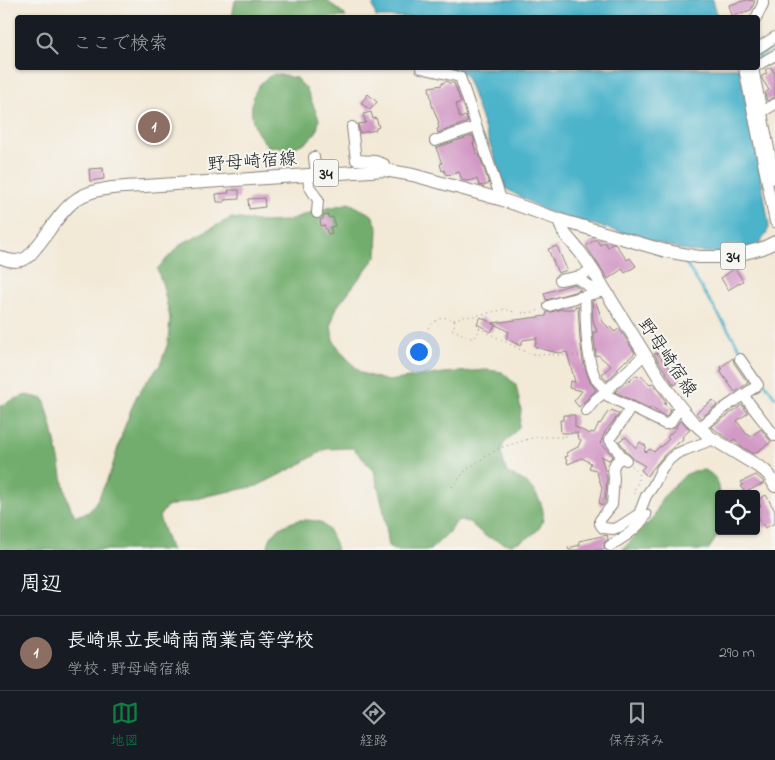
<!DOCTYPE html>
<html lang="ja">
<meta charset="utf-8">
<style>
body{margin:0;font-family:"Indie Flower","Klee One",sans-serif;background:#20242c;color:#f1f3f6}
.controls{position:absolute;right:15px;bottom:15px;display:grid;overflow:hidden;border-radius:5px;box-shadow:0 1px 4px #0004}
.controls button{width:45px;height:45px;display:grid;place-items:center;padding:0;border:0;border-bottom:1px solid #363941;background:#171b24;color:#f1f3f6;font:25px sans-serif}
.you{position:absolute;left:418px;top:351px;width:18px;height:18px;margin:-12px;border:4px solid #fff;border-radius:50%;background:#1a73e8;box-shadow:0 0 0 8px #1a73e833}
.badge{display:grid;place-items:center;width:32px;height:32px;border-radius:50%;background:#0b8043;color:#fff;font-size:16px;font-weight:700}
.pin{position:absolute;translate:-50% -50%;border:2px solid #fff;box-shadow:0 1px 5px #0006}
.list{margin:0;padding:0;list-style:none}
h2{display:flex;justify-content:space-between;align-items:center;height:65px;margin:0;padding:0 20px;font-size:21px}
h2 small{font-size:16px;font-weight:400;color:#9ea1a6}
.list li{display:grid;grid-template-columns:32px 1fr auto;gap:15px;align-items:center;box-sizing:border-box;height:75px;padding:0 20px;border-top:1px solid #363941}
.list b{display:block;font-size:19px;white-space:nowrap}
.list p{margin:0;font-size:16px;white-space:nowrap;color:#9ea1a6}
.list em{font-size:16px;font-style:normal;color:#9ea1a6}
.icon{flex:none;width:28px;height:28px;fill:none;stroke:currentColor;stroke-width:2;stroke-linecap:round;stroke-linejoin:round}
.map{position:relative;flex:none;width:775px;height:550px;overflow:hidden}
.search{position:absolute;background:#171b24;box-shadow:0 1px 4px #0004;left:15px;right:15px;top:15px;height:55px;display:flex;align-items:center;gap:12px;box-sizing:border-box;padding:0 18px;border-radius:5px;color:#9ea1a6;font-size:19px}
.sheet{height:140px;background:#171b24}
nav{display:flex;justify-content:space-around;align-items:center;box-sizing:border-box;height:70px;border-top:1px solid #363941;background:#171b24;font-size:14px;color:#9ea1a6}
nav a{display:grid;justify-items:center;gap:2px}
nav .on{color:#0b8043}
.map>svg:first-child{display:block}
.forest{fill:#72ad6d;stroke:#476444}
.water{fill:#4cb3ca;stroke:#346873}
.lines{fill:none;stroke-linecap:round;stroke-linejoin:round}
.stream{stroke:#4cb3ca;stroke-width:2.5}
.building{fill:#d399c6}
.minor-casing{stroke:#88827a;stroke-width:12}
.major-casing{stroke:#88827a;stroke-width:14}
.path{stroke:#88827a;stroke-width:1;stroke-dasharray:1 4;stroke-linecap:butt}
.minor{stroke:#fff;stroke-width:10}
.major{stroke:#fff;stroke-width:12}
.labels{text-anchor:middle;stroke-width:4;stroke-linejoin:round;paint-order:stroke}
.shield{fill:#f6f6f2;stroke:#5d5d5c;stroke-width:1}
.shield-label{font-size:16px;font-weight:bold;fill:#1c1c1c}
.street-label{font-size:18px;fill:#1c1c1c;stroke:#f6f6f2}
</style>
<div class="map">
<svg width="775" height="550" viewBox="0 0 775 550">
<rect width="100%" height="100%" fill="#f6f6f2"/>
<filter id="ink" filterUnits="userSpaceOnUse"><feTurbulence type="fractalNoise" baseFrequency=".02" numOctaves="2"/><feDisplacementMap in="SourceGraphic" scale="10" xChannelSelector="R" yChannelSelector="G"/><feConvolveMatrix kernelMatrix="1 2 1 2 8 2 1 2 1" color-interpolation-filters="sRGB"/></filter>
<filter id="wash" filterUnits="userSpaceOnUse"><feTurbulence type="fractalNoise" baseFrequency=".0096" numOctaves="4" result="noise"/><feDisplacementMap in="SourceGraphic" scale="20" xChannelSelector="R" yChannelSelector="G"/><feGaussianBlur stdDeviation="1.12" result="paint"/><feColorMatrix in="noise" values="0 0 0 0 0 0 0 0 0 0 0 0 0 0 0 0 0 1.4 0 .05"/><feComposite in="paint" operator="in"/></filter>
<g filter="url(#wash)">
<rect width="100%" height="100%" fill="#f3e9d7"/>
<!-- forest -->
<path class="forest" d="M237,0h89l17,13 3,4h-114l3,-16z
M275,74l21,4 10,10 13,31 -2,12 -9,10 -15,7 -25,-2c-4,-5 -9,-10 -12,-16 -7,-15 -6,-36 6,-48 3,-4 9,-6 13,-8z
M349,203l23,12 6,13 -1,27 -40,52 -6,17 2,16 10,14 18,19 27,8 56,-8 43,-3 15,2 14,13 5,25 -2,17 -16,18 -2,8 6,20c6,3 13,5 18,9 16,13 28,39 7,53 -6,5 -15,7 -22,10l-25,-9 -16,-14 -11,-2 -10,13 -18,17h-37l-4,-3 -6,-40 -9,-36 -21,-23 -27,1 -29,17 -40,20 -46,9 -45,12 -7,10 9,26 4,7h-172v-144l13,-6 13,-5 18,4c7,21 11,43 16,65 2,13 7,43 16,52l13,-4 10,-15 12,-26 12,-40 13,-34 10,-15 14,-17 8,-22 2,-25 -7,-32 -6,-17 24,-25 50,-26 33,4 22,-1 26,-9z
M705,470c11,6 14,12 15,24h-1v37h2l-13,19h-86l32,-33 8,-19 23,-23 9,-4z
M299,520c6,0 15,0 21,2 10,6 14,18 17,28h-69c0,-19 15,-25 31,-30z"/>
<!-- water -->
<path class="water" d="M375,0h338l4,17h-341l-3,-11z
M439,68h300l20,97 10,61 -3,9 -10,11 -35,7 -34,-2 -142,-40 -40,-23 -33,-96 -7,-18z"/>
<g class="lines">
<!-- stream -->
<path class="stream" d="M758,57l17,-11
M683,259l60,94 32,44"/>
</g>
<g id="blocks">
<!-- building -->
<path class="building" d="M747,0l8,1 -4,9 -19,6 -3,-11z
M771,67l4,7v23l-8,4 -2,-8 4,-3 -7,-11v-3l5,-3 -2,-3z
M447,81l2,2h5l7,19 -5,2 4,14 6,-2 2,6 -30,11 -1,-4 2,-1 -1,-4 1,-1 -7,-18 -3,-18 13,-2v-2z
M368,94l9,8 -7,8 -9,-7z
M371,112l2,7 3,-1 3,9 -3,1v2l-16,3 -2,-9 8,-1 -3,-9z
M471,136h2l2,7h-2l4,12 2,-1 10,30 -6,2 -4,-1 -2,-6 -10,2 -5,-1 -3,-8 -9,3 -1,-1 -3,1 -2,-5 -2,1 -2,-7 2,-1 -6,-15z
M103,168l1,11 -14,2 -1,-12z
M228,190h11v9l-15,1 1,2h-8l-1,-8 13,-1z
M264,198l1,9 -16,2 -1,-10z
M328,215l1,3 4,-1 2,9 -5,1 2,6 -4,1 -4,-9 -3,1 -1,-6 3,-1v-3z
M596,239l4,6 5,-3 3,5 4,-3 4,1 11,15 3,-2 6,8 -11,7 -3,-4 -14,10 -22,-33z
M557,246l10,24 -9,3 -10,-24z
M735,268l8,13 -15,9 -7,-12z
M574,284l7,6 -35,10 -2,-7z
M595,300l8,22 6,6 1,-1 5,5 4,-4 16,25 -9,8v-1l-9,9 1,1 -11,11 -5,-7 9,-8 -13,-11 -2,1 -3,-24h4l-4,-12 -1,-19z
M575,306h3l2,33 3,23 7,20 6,8 -17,17 -5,-6 8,-10 -13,-3 1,-7 5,1 -8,-30 -9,1 -23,-6 2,-9 -14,2 -3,6 -14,-8 3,-6 -16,-9 53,-7 1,-4h4l11,-3h13z
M481,317l14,8 -4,7 -14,-8z
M657,353l23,28 -6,4 -20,-31z
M733,358l1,5 14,20 -13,9 -15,-21 2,-1 -1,-3z
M635,375l3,2 2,-2 10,9 3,-1 13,19 -2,2 7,5 -5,8 -7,-4 -8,-6 -1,2 -35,-17 13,-12 1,2z
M713,400l4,5 -16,13 -5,-5z
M742,405l6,8 -11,8 10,14 1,-1 2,3 11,-8 10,13 -17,12 -8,-5 -6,-3 -5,-7 -3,2 -21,-14z
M612,410l7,4 -14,18 -5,12 5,3 8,9 -4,4 -8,-4 6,22 -2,24 -3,4 -3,-3 3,-15 -6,-18 -7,-2 2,-5 -9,-5 -14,6 -3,-7 3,-1 -2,-3 12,-6 3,-7 -3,-2 -1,-3 1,-2h-17l-1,-13h3v-5h12v12l15,7 1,-2 3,1 5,-10 1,1 8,-12 2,1z
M681,420l9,10 -8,7 1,2 -19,16 -17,21 -6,-6 4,-4 -12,-7 -1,-2 -5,-5 -8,-11 7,-4 10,11 4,-6 6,4 -2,4 2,2 4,-3 4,3 6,-6 1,1 8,-8 -2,-2 10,-10 -1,-1z
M756,475l6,5 2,3 -18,9h-2l-3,-6 2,-1 -2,-3z
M766,495l9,16v12l-10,5 -9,-14v-6l5,-2 -4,-6z
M607,535l1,4 -4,4v7h-35l-1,-2 12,-3 -1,-4z"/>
</g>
</g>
<g filter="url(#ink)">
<use href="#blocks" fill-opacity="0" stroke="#88827a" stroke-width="1"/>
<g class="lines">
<!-- minor casing -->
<g class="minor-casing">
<path id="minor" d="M756,18l7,-14v-4
M758,48l17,-11
M758,65l17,-10
M421,68l39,9 41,122
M744,68l31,154
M753,68l22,111
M762,112l13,-8
M352,127l4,33 19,1 9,3 1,6
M435,141l41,-14
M314,157l2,17
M308,175l1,11 9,14 -1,13
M575,277l18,12 9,-4
M560,280l21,-4 11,-7
M585,296c1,24 0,61 11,83 3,4 7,8 11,12
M549,306l11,-4 45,-11
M644,355l-39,37 3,4 57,28 5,-1 10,-16
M743,395l32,41
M586,411l10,-12 9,-7
M699,428l24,-19 35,-24 -18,-26
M622,457l-7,6 -2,6 1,9 -2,27 -12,15v4l3,4 10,1 6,-2 20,-13 7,-18 7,-10 9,-18 7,-8 7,-6 9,-4 29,-11
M626,460l-4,-3 -12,-17 1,-3 14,-20 6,-10
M610,546c13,-8 28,-17 36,-31"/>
</g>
<!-- major casing -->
<g class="major-casing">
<path id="major" d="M560,220c1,14 12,21 20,32 4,5 8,11 12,17l70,113 18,25 11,13 19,17 46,28 8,5 5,5 6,11
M0,257c8,4 17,6 26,1 5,-3 9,-10 13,-14 11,-14 23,-35 38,-45 17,-12 48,-12 68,-13l240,-16 28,5 90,25 57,20 106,31 33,6h31l33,-9 12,-6"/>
</g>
<!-- path -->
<path class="path" d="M454,320l8,-3 12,-1 32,-7c9,5 24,5 34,1
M428,328c8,-9 15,-13 26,-8l1,4 -3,5 18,9 5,-1 5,-7
M479,328l42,22 11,4 47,2
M632,466c3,3 7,8 7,12 0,9 -8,8 -3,18
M452,487l15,-18 32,-21 37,-11h27l9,-3 4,-4 6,-10"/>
<!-- minor -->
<use href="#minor" class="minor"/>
<!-- major -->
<use href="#major" class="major"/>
</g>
</g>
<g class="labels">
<!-- shield labels -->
<g class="shield">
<rect x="313.5" y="159.5" width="25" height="27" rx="4"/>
<rect x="720.5" y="242.5" width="25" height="27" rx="4"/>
</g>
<g class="shield-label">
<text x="326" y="179">34</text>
<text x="733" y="262">34</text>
</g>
<!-- street labels -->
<g class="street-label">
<text transform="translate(252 161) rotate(-4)" y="6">野母崎宿線</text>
<text transform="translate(668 357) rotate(56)" y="6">野母崎宿線</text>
</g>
</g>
</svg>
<div class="controls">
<button><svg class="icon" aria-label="locate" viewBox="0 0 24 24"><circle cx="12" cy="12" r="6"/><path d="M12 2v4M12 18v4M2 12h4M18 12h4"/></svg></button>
</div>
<div class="you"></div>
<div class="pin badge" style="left:154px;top:127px;background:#8d6e63">1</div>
<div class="search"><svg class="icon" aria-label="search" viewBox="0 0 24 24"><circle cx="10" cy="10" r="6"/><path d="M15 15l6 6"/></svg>ここで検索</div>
</div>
<section class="sheet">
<h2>周辺<small></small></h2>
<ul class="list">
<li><span class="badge" style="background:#8d6e63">1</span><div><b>長崎県立長崎南商業高等学校</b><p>学校 · 野母崎宿線</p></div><em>290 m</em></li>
</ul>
</section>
<nav>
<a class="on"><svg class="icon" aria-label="map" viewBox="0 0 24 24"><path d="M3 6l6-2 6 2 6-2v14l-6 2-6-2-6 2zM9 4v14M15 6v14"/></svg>地図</a>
<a><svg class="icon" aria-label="directions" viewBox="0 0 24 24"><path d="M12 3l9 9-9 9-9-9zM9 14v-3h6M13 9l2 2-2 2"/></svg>経路</a>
<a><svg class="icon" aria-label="saved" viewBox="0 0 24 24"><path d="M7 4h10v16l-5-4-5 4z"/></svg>保存済み</a>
</nav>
